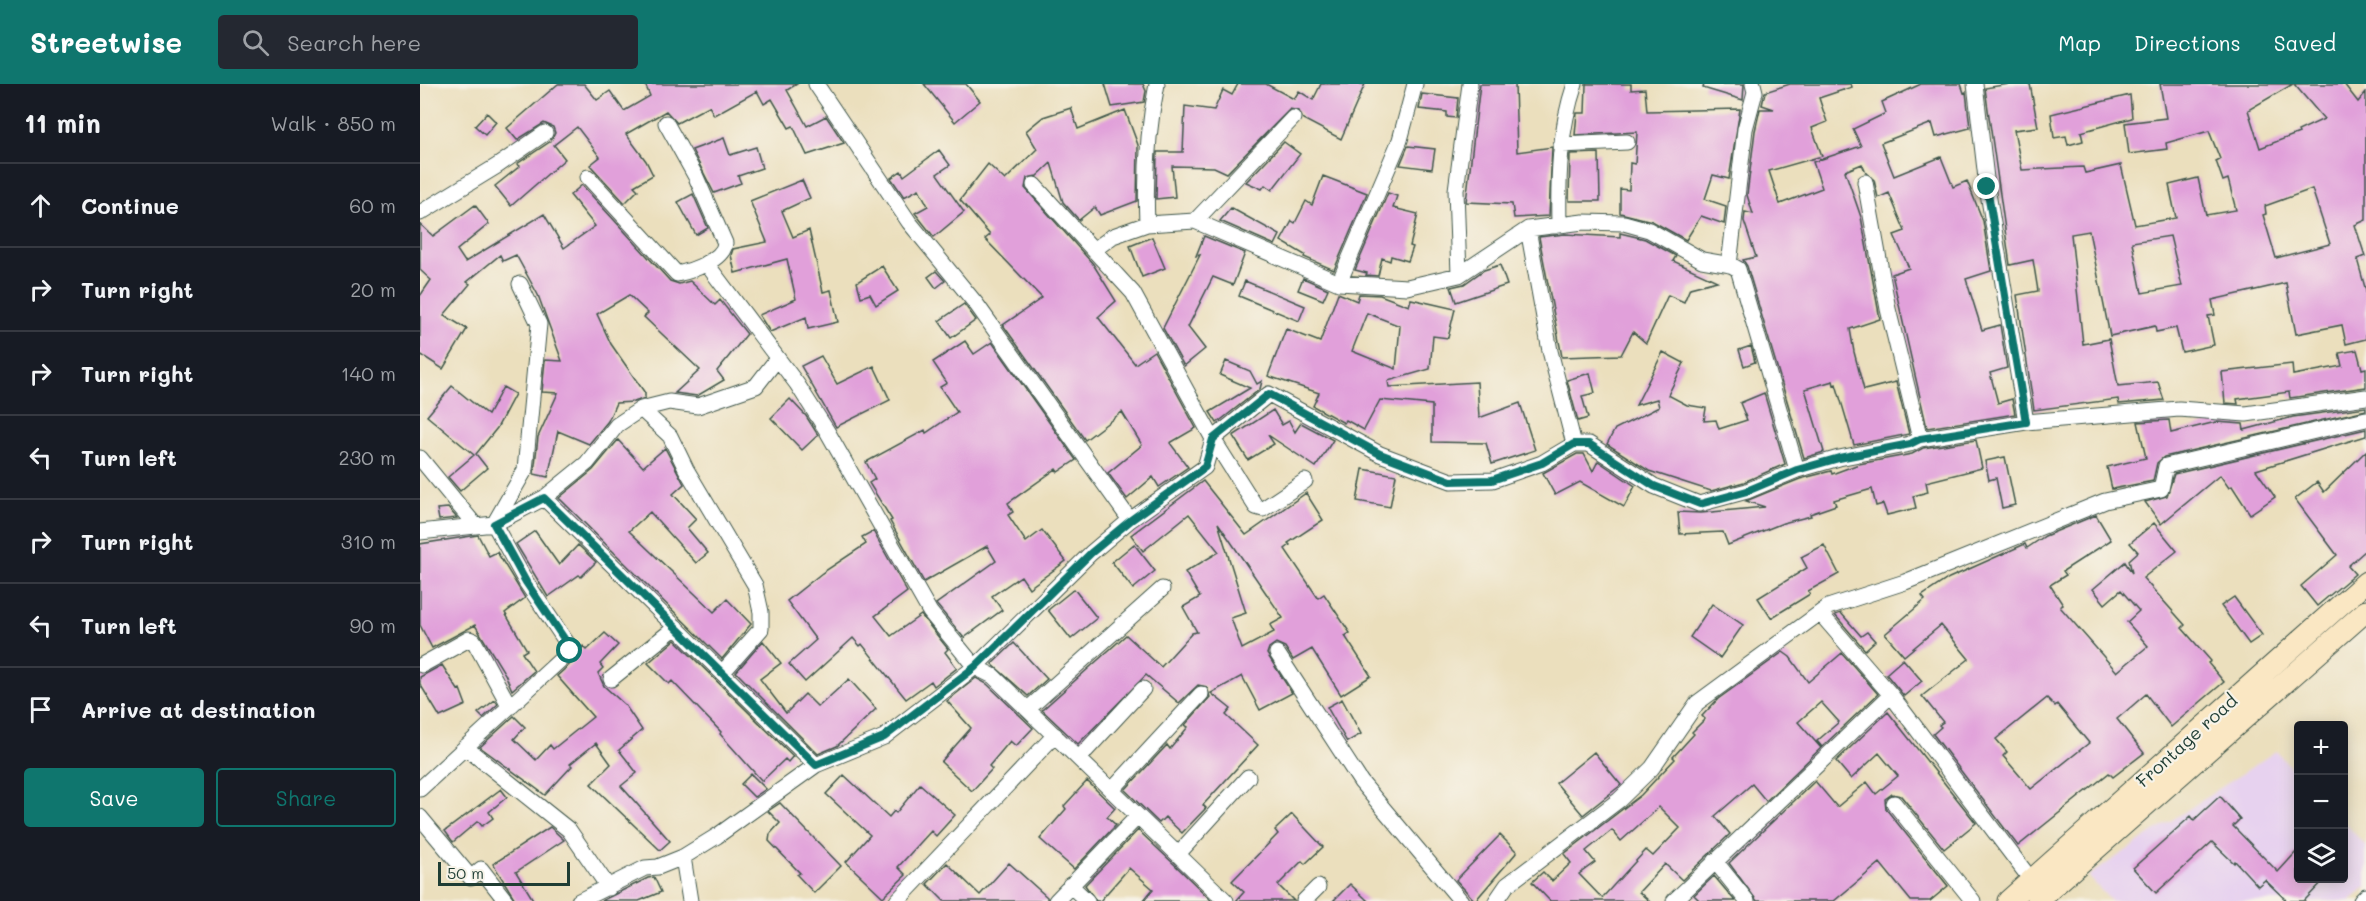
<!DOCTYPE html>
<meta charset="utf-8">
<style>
body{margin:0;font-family:Mali,sans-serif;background:#242831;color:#f1f3f6}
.controls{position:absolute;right:18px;bottom:18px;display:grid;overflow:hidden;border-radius:6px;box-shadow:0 3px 15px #0003}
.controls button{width:54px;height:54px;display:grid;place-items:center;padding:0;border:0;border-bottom:2px solid #363941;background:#171b24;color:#f1f3f6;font:30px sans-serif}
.scale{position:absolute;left:18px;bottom:15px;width:132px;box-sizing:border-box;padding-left:6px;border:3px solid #1f3d34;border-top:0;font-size:16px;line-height:21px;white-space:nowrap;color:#1f3d34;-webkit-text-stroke:4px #f7f3e8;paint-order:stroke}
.stop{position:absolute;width:18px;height:18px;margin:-14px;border:4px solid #0f766e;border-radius:50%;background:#fff}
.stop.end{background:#0f766e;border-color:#fff;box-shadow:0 2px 6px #0008}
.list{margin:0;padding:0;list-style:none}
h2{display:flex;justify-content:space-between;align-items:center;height:78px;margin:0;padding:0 24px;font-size:26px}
h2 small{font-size:20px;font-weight:400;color:#9ea1a6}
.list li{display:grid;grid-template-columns:39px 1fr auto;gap:18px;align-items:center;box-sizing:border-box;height:84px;padding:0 24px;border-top:2px solid #363941}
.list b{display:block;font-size:22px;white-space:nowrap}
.list em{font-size:20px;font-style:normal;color:#9ea1a6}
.actions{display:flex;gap:12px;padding:18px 24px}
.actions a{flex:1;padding:14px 0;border:2px solid #0f766e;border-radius:6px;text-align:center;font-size:21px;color:#0f766e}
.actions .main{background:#0f766e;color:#fff}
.icon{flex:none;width:33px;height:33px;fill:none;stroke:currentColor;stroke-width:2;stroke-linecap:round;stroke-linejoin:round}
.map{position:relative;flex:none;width:1946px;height:817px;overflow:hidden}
header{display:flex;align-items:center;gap:36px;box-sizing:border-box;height:84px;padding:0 30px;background:#0f766e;color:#fff}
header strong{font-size:28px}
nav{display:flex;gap:33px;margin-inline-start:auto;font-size:21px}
.search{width:420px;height:54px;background:#242831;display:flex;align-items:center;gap:15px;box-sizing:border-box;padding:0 21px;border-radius:6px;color:#9ea1a6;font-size:22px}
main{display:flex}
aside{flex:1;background:#171b24}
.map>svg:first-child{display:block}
.built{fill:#e7d2ef}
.building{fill:#e1a0da;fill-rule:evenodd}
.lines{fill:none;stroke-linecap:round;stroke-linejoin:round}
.street-casing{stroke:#3e5549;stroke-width:17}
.secondary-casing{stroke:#3e5549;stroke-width:23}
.street{stroke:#fff;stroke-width:15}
.secondary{stroke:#fae7c3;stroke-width:21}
.route{stroke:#0f766e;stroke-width:8}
.labels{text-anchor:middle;stroke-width:4.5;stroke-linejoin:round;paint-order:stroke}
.street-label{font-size:18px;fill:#1f3d34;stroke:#f7f3e8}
</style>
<header>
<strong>Streetwise</strong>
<div class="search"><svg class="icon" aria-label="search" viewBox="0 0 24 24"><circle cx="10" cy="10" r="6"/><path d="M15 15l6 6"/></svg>Search here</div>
<nav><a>Map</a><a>Directions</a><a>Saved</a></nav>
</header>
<main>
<aside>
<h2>11 min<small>Walk · 850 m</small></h2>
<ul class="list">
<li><svg class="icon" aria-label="ahead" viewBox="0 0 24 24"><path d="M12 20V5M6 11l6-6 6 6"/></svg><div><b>Continue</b></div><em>60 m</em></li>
<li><svg class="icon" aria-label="right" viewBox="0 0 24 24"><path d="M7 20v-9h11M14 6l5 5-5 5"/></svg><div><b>Turn right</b></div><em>20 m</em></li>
<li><svg class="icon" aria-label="right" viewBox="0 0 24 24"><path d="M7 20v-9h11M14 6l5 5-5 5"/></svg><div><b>Turn right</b></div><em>140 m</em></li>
<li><svg class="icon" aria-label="left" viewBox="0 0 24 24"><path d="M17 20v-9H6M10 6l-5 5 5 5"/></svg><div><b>Turn left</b></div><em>230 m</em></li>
<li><svg class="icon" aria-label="right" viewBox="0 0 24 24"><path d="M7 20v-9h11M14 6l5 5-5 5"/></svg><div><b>Turn right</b></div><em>310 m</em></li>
<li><svg class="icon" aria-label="left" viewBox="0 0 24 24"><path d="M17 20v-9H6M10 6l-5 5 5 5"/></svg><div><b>Turn left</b></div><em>90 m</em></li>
<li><svg class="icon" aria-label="arrive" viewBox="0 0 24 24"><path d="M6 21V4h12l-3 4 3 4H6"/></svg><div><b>Arrive at destination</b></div></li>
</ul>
<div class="actions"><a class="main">Save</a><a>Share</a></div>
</aside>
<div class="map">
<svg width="1946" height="817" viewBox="0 0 1946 817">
<rect width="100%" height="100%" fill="#f7f3e8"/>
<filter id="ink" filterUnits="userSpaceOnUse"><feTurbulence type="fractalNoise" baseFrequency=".0167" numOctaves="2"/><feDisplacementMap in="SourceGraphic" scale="12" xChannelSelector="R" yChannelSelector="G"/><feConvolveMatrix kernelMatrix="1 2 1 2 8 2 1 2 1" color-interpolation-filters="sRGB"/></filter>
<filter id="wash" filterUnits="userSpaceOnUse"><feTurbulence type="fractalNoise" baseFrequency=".008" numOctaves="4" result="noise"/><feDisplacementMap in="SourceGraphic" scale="24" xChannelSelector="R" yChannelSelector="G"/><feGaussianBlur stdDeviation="1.35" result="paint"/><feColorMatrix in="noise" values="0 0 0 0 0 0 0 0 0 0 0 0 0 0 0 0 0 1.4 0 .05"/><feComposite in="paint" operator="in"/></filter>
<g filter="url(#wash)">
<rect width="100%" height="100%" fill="#ebdfbd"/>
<!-- built -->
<path class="built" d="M1856,667l22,24v103h46v-56l22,24v40l-15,15h-240l-23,-25z"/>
<g id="blocks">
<!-- building -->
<path class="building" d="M138,0h26l13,16 13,-9 14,20 26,-15 -5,-12h152l-10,6 20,36 19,-10 18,27 -37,12 -14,-29 -4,2 -17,-29 -8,5 -7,-13 -43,24 -5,-9 -32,17 -11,-12 -40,23 20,27 7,14 -19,11 4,4 -13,13 -35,-38 10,-8 -23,-30 -23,18 11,14 -54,47 -16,-20 25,-20 -3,-2 34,-23 4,-8 -2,-6 -9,-4 -27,17 -10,-12z
M504,0h42l14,17 -25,21z
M685,0h38l3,7 -2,11 -32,5z
M818,0h28l28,15 5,-8 14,9 8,-16h44l-24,55 -38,-20 -4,-8 -9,-2 -63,64 -13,-6 -42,-1 3,31 -19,2 1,-47h26l2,-46 29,4 9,-20 9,5z
M1060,0h35l2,68 35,-5 -3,69 -35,2 -2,-14 -46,-2z
M1166,0h45v6l14,-1 2,22 93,-2 -11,70 -16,-4 -8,24 21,7 -2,18 -23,-8 -15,24 -34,-19 -32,-8v-24l9,1 1,-27 5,1 2,-32 -62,3 2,-22h8z
M1284,0h40l-1,16 -40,-12z
M1370,0h61l1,3 -33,11 8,24 -15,6 10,28 -53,15 11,33 42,-16 -9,-26 48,-16 -8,-17 33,-16 -4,-11 39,-18h40l3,9 2,-1 4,36 -34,9 -4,-14 -51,20 13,33 47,-19 12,30 14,-6 16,40 8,50 -25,8 16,51 18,-5 7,43 -17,5 8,30 14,-4 3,15 -88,14 -35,-154 17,-6 -15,-33 11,-4 -16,-38 -11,5 -4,-18 -8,-7 -4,-9 -17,7 16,46 19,102 -30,10 4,23 10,38 32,-8 13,52 -55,11 -18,-61 -2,1 -1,-4 -28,8 19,63 -20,6 -57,-192 -4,-6 13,-3 -12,-36 1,-9 8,2 -6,-19 8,-64 5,-22h14l-12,-4 3,-13z
M1589,0h21l8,43 -24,3 8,40 61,-3 2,6 36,-8 14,60 41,-7 -7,-33 29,-7 8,37 30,-5 -8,-31 -5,2 -7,-20 4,-2 -11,-28 -43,12 1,6 -38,5 -4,-31 41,-5 -6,-34h133l-45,26 12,38 39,-15 -1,-2 26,-12 -30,-35h50l14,18 8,-10v128l-11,5 10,31 -8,3 9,32v48l-20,5 -4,-19 -46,9 -10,-51 -74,17 3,15 -7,1 6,29 -32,7 -6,-24 -20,4 -1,-6 -45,10 -21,-105 -18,3 12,110 26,-5 9,47 40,-4 6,18 -45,4 -1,-5 -84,11 -17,-115 21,-4 -5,-31 -23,5 -25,-177zM1892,105l18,55 -54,14 -13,-43 3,-1 -1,-8zM1750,152l12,50 -40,7 -10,-51z
M1002,10l36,4 -2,20 -9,-1v-5l-28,-3z
M1710,11l2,23 -51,14 2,9 -15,4 -2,-9 -12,2 -3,-24z
M651,24l7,21 47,-19 13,35 -1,56 -37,14 -5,-8 -16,13 -16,-18 -12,-39 -14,13 -10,2 -2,10 68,76 23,37 -18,16 37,47 19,-13 42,77 -26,15 18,24 -29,20 -6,-10 -26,22 -19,-26 34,-28 -20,-33 -37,28 -82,-115 39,-27 -57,-59 5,-4 -30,-35 28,-36 17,16 32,-31 -11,-18 17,-14z
M67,29l9,9 -11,13 -10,-9z
M304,54l6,17 26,-8 6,21 -24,8 3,7 -27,10 -22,-43z
M864,58l16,12 -28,36 -7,-5 -3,4 -16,-7z
M988,62l27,3 -3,20 -32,-4z
M519,66l11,15 -13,9 27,38 -30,25 -19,-24 13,-7 -9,-17 -15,8 -13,-19 10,-7 3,5z
M1179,69l1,48h-31l1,-47z
M903,92l44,17 -33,77 -30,-13 1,-2 -24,-14 11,-20 3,2 11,-22 6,4z
M382,96l8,18 -28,13 11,26 16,-7 14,62 8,-2 7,32 -30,7 -2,-12 -36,15 -11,-17 37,-16 -9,-40 -52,14 -4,-18 2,-6 34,-7 -17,-41z
M162,101l88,96 9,3 11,-3 25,24 5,-5 27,34 -30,37 7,9 -27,16 -22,-3 25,-23 -56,-53 4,-4 -19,-18 -32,19 14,30 34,49v5l-11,4 -18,1 -8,18 -19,23 -31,-13 -10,46 -14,-3 4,-37 20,-44 -16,-1 3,-32 17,1 -24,-66 -22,-40 -13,6 -3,-6 -33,27 3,2 -26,31 23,14 -24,40 -23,-15v-58l11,-16 -11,-10v-46l13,12 42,-31 14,19 -32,26 8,12 79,-48 20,34 31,-22 -25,-31z
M968,109l9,3 -4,12 25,6 -8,32 3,1 -5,14 -17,-5 -1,5 -8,-3 -4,18 -12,-1 1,-2 -12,-3z
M273,110l15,34 -12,7 -18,-33z
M811,124l49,27 -5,10 -55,-24z
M1200,149l25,6 31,17 -3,5 44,20 -27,7 -6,14 -16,-7 -22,48 -13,-11 -12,23 -59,2 -23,-120 26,-3 55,3z
M784,152l41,17 -12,32 -20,-8 -25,50 17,22 -21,17 -21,-38 37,-73 -4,1z
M732,153l13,31 -23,9 -12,-31z
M1080,181l7,20 -51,17 -5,-15 13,-3 20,-14z
M462,182l16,25 -22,14 -6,-11 -9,3 -4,-15z
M516,187l9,10 -9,7 -8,-11z
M883,194l25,11 -5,11 -25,-10z
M825,197l60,25 -6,15 -60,-25z
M918,209l19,8 2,-7 21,1 29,11 2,-7 44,10 -7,29 -15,-2 -3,33 -42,12 1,6 88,-5 2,36 41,-15 15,47 -43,14 -6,-21 -54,-1v-37l-52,-5 -16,30 -18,-10 -2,3 -31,-17 6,-13 -51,-17 18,-47 34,13zM947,229l33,13 -4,43 -44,-18z
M544,220l12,16 -25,18 -12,-17z
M545,257l9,13 18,-12 84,118 -18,12 -2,-3 -48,34 5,9 -5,3 18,27 16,-12 24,31 -37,27 -8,-12 -29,20 10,14 -38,28 -28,-34 60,-43 -9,-15 -63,36 -34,-61 2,-1 -23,-37 6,-4 -9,-17 59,-32 1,3 31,-21 -17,-25 7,-4 -14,-21z
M1331,262l4,16 -11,4 -5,-16z
M1937,266l5,19 4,-1v19l-76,11 -1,-6 -52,7 1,5 -13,-1 -3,-31 70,-8 1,11 49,-9 -3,-13z
M1243,268l21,11 -16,32 19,10 19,3 -2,13 12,-1 3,9 28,-9 -7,-17 24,-10 21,71 -41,18 -33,9 -62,-20 -42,-27 8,-15 44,-22 -2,-8 -21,6z
M401,272l16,28 37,-18 16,34 -54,27 -35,-61z
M806,277l24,10 7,13 5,-3 -2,8 -43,34 -7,-11 40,-24 -30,-13z
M1170,289l5,20 -13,3 6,22 -10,3 -11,-41z
M32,302l36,29 15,-28 12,7 -18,34 -21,26 11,14 -27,23 -12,-14 26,-22 -47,-39z
M370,315l16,17 12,19 -16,15 -31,-32z
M1946,323v3l-202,47 -7,6 -4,18 -41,8 -5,-22 39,-9 -8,-36 31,-2 2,13 45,-11 27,2 1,6 49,-13z
M853,326l9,15 7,-4 6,11 6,-9 32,17 -17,27 -48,-32 6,9 -26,16 -15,-24z
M1946,345v7l-110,34 19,27 -25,17 -18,-28 -3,2 -9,-13 -59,49 -16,-22 22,-6 7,-22z
M198,356l25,27 22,-19 19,36 -11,10 23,25 -9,9 21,25 -12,10 -46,-51 -21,19 85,81 13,-13 24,25 -29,35 -163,-161 34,-28z
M1556,356l6,28 -56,14 2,10 -15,4 3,12 -29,7 -4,-11 -7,2 -4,-17 -38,11 2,5 -26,9 1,2 -28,7 -55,22 -5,-13 -43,2 -2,-22 23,1 64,-6 -19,-6 54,-22 31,-8 1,3 27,-10 53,-10 11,-6z
M1946,367v99l-18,16 7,8 -38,32 -16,-20 36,-31 -42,-56 22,-17 7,10z
M1157,370h7l9,17 5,-10 37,25 -11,21 -44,-25 -25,13 -12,-22z
M1585,373l10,48 -13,3 -6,-30 -7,2 -4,-19z
M943,385l33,6 -6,32 -33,-6z
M783,397l43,54 60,-42 17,27 -35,23 2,2 -5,4 33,49 6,-4 26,39 -5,3 26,40 -30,19 -29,-46 -19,11 -8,-13 -9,-4 -7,5 -2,6 25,39 -32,17 -18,-34 -31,17 20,16 -5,6 32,30 -55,60 3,3 -24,25 -17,-16 -6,6 -34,-33 42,-45 3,4 18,-22 -3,-2 25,-28 -3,-10 -9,-2 -19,18 -33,-28 -68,69 -36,-34 84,-75 35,32 31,-34 5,-1 -14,-25 17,-10 -15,-25 34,-20 -30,-38 -46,37 -12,-16zM798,439l65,95 -13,7 4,7 -32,17 -11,-31 15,-5z
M28,424l9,10 -18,2 -2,-11z
M1676,431l15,25 -48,31 3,4 -16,10 13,20 -3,2 57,65 31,-26 -21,-24 12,-11 -18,-21 -16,14 -12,-15 32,-27 7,11 -3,-13 9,-8 -8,-9 24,-20 23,28 -34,27 42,47 -3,3 29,33 -3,2 16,19 -53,45 -25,-33 -29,25 27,34 -31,24 -4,-4 -91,73 -85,-112 8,-7 -2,-2 4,-3 -21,-26 47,-37 -28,-34 -37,31 -19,-22 40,-34 -3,-4 27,-18 76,-34 2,4 18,-12zM1627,614l8,8 2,-2 32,39 -58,46 -28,-33 4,-4 -11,-13z
M115,447l24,34 19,-20 18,17 -15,15 -2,-2 -31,22 -32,-53z
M453,447l34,61 -32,24 16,20 30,-21 27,34 -3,3 12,16 -23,18 -3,-5 -25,18 -44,-55 -2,2 -7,-8 -48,44 -16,-18 27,-24 -29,-39 35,-28 44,-29 -4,-7z
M58,451l11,21 8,-4 28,46 -20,15 22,37 -5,3 12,18 -22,19 -7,-16 -30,-49 -43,23 -12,-23v-81z
M714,460l21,27 -22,18 -21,-27z
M1404,461l15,29 -31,17 2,3 -39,24 -13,-20 49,-30 -6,-11z
M654,505l23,29 -26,21 -23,-29z
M1814,513l28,38 -13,9 -28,-38z
M1292,520l31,21 -23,33 -30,-21z
M1421,529l20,23 6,-4 8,9 -10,9 -30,-35z
M185,549l13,12 -18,19 3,4 -5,5 6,13 21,19 17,25 -23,20 18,23 -16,13 49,55 -10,9 -69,-66 20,-20 -15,-21 -26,21 2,2 -27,29 -65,-48 34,-31 11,11 -11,12 22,21 14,-15 3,4 40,-32 -36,-41 20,-18 6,-12 4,4z
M255,556l118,116 -5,6 -3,-3 -23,22 -42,-47 1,-2 -49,-51 -3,3 -21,-21z
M343,557l18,22 -21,16 26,34 19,-19 13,13 31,-28 27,30 -39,37 -19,8 -82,-82z
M594,559l33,36 -19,17 -36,-32z
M1363,568l7,5 18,25 34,-29 36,41 -56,53 -5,-6 22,-19 -18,-20 -23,20 23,26 -55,53 -14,-17 -37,32 15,18 -48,46 -17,-16 -26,28 10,9h-99l-18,-19 11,-10 9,9 19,-18 -7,-9 77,-59 34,-36 -2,-2 21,-23 -2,-2 13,-13 -3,-3 16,-17zM1239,723l21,21 -27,28 -7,-6 -44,48 -23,-24 16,-12 -9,-11 26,-21 9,11z
M1483,575l19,22 -18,15 -18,-22z
M22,581l16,25 2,-1 6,16 -26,12 -20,-33v-7z
M556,594l11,6 46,44 -17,18 -6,-5 -21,25 3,3 -20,22 -31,-29 30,-34 -24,-27z
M922,615l19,35 -14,8 -20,-35z
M75,616l3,4 -15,14 -5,-5z
M1468,628l88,111 -32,26 -43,-53 -9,-2 -7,5 1,10 62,77 -18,15h-19l-31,-38 -46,38h-77l-28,-38 86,-82 22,26 30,-25 9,12 22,-18 -19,-23 -28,26 -15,-18z
M1174,668l27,33 -38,30 -27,-32z
M331,690l15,15 -12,8 -13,-13z
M424,691l45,42 5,-6 2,2 24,-29 35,31 -19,21 -5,-5 -33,36 8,8 -23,22 -37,-35 24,-27 -44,-41z
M667,697l28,27 -8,9 9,8 -42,44 -34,-30 26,-30 -2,-3z
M81,705l6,8 -18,15 4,6 -11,8 -4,-5 -25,21 -8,-11z
M1800,712l20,23 -7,7 45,46 20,-22v29h27l-21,22h-17l-22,-21 -7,6 -23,-25 -1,2 -22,-21 -56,51 -23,-25 58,-52 3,4z
M360,719l61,63 -27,27 -17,-18 3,-2 -31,-32 1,-7 10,-11 -12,-12z
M872,730l31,33 -18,17 -3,-3 -24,24 16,16h-58l8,-9 -12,-11 46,-47 -3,-4z
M130,743l14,13 -48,32 18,29h-18l-23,-37z
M718,746l37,35 37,36h-69l10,-12 -24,-21 -29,33h-4l-11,-16z
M1080,751l17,17 -42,49 -19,-21z
M527,779l33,32 29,-32 38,34v4h-103l-17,-17z
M1294,792l21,25h-35l-6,-6z
M234,793l7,15 -22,9h-38l47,-23z
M930,800l18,17h-35z"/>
</g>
</g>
<g filter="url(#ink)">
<use href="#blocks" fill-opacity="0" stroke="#3e5549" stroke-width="1.5"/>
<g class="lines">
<!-- street casing -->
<g class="street-casing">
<path id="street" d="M396,0l93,138 68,83 153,215
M1555,0l12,103 39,235
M1141,61l66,-3
M168,93l89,97c14,-3 47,-14 48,-31l-29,-66 -30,-54
M1445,98l23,127 32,130
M614,101l99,108 80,146 43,68 7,2 42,-28
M0,129l77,-47 48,-33
M775,137l98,-103
M727,140c-2,-48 0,-92 10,-140
M1139,142c-1,-49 0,-95 16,-142
M1108,145l22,122 24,93
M674,166l19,-14 34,-12 48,-3 144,62 68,4 52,-12 69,-46 55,-7 41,1 25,7 53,30 29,5 7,4 59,201
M286,179l91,121 30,47 103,181 45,55 18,9 233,225
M1309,181l16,-136 10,-37 -2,-8
M1039,191l-3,-85 14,-106
M919,199l61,-143 15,-56
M221,325l29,27 16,33 69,116 6,27v17l-39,44
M0,374l55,67
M124,414l272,267
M0,448l74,-8 50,-26 43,-35 30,-38 24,-16 28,-7 29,4 58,-20 21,-27
M1400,529l71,82 141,186
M857,569l84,129 100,119
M2,581l47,-26 5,2 36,66
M191,595l65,-52
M608,625l134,-120
M45,663l104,83 40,58
M659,674l64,-69
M0,705l150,-138 -1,-5 -43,-64 -32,-58 31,-54 14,-146 -19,-40
M692,706l89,-96
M1474,719l79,98
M0,733l51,61 10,-9 25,32
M758,770l70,-77
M263,773l7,44
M1295,777l32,40
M650,801l17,16
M159,817l66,-33 13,-1 25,-10 34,-21 99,-71 68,-28 91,-70 116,-114 39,-33 75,-53 8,-28 56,-45 111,60 71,27 42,-1 49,-17 32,-19h15l65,42 45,18 48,-13 50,-21 42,-12 71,-14 10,-5 106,-17 153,-13 67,5 120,-17
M477,817l158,-166
M636,817l82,-85
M884,817l14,-14
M1076,817l11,-16 112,-85 33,-32 45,-65 131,-96 77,-25 200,-81 56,-12 5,-23 200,-47
M1254,817l217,-206
M1941,817l5,-5"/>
</g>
<!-- secondary casing -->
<g class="secondary-casing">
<path id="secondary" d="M1588,817l358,-319
M1617,817l329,-290"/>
</g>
<!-- street -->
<use href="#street" class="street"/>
<!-- secondary -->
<use href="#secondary" class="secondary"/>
</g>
</g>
<g class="lines" filter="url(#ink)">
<!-- route -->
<path class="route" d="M150,567l-1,-5 -43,-64 -32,-58 50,-26 272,267 68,-28 91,-70 116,-114 40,-33 74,-53 8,-28 56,-45 111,60 71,27 41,-1 50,-17 32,-19h15l65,42 46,18 47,-13 50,-21 42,-12 71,-14 10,-5 106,-17 -39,-235"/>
</g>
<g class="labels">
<!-- street labels -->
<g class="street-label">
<text transform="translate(1767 657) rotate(-42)" y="6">Frontage road</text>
</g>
</g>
</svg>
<div class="controls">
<button>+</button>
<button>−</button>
<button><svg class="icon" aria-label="layers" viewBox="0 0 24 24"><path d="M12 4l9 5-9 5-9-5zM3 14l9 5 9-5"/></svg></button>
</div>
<div class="scale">50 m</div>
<div class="stop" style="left:150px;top:567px"></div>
<div class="stop end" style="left:1567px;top:103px"></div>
</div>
</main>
